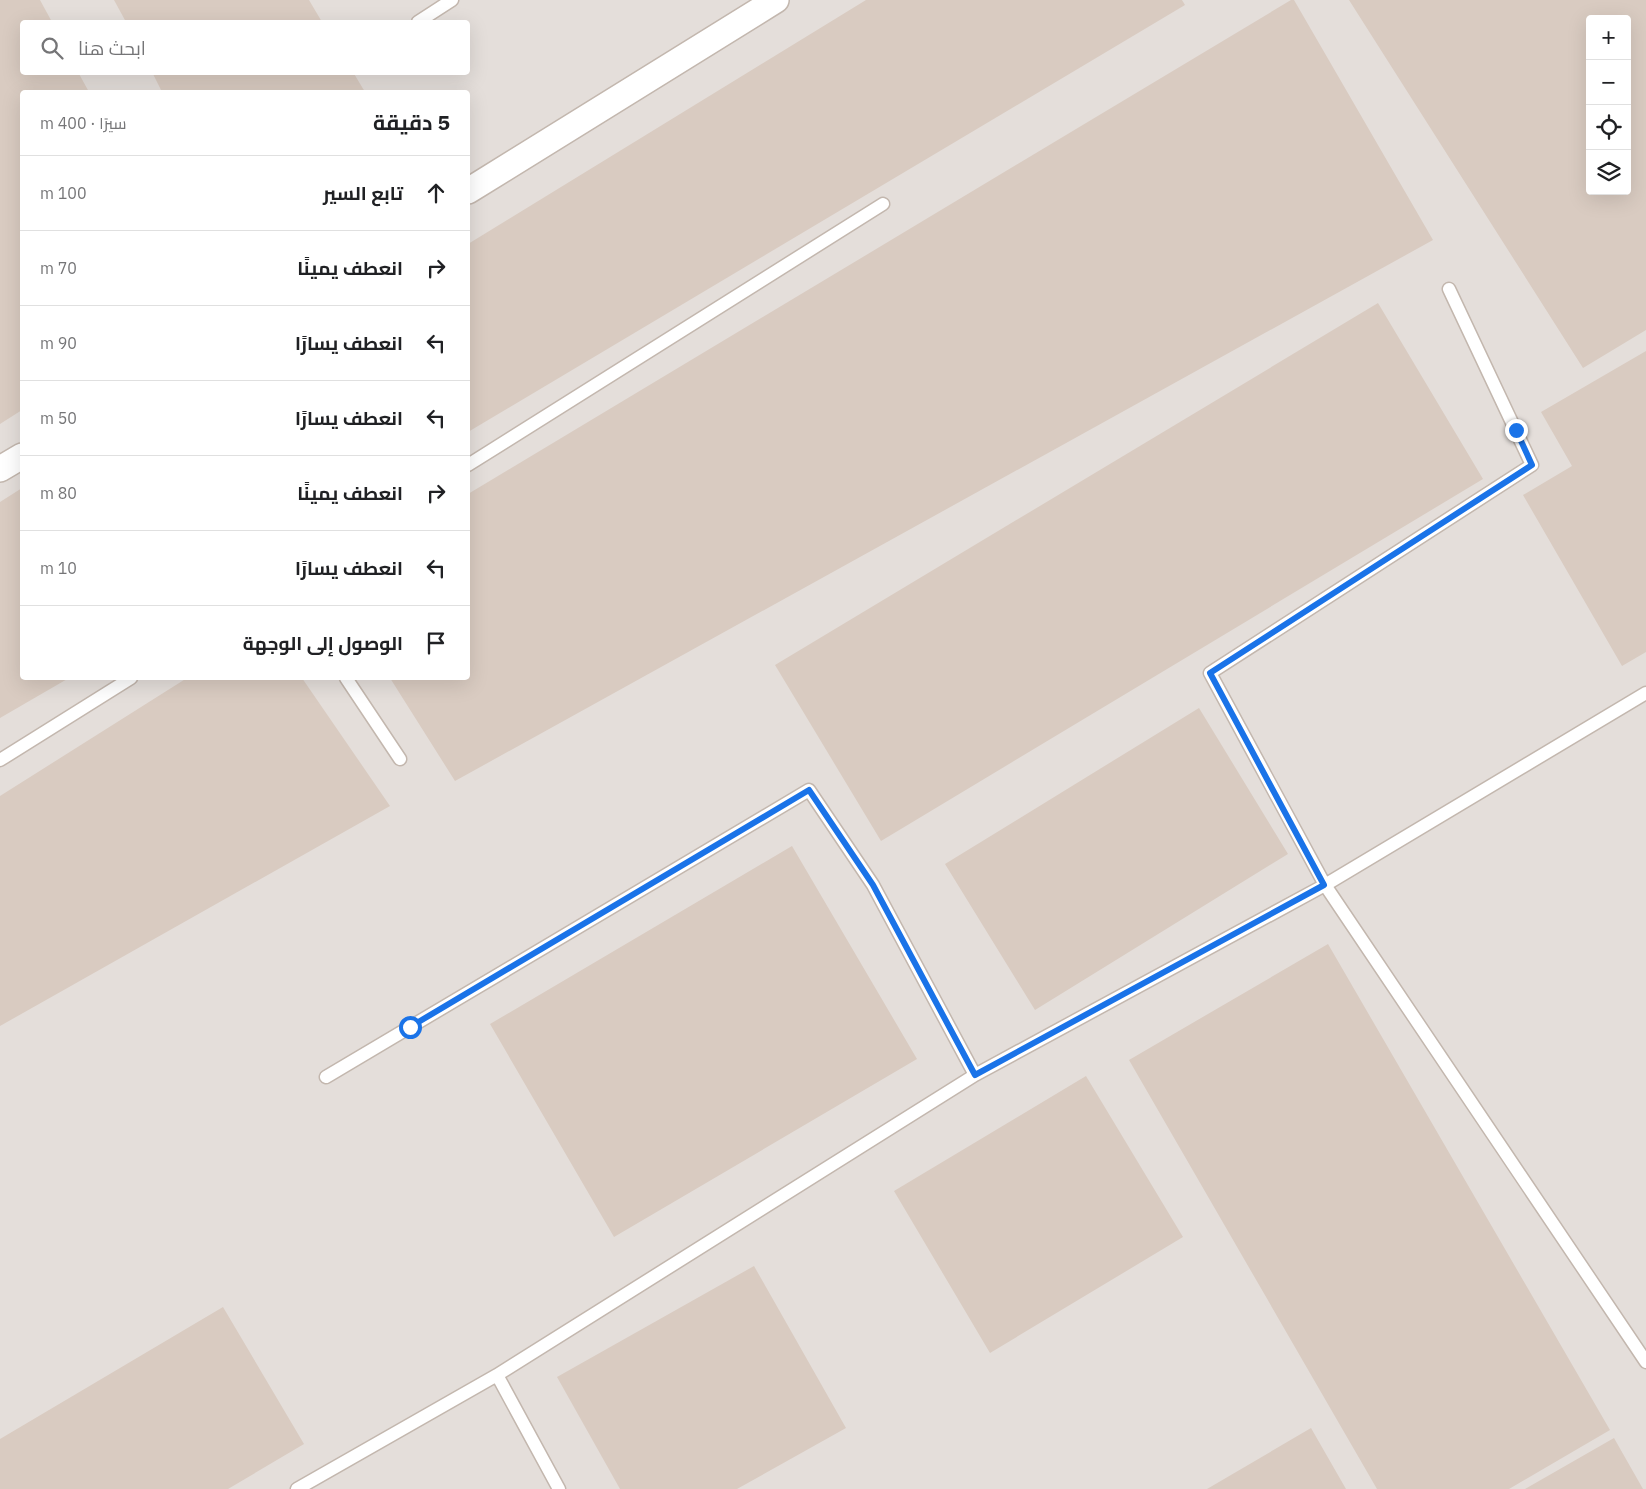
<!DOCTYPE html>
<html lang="ar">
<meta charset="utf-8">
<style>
body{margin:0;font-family:"IBM Plex Sans",Cairo,sans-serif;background:#f6f6f6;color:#202124;direction:rtl}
.controls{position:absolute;right:15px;top:15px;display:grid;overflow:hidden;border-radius:5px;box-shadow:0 5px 20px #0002}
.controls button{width:45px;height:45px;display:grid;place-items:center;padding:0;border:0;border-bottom:1px solid #e0e0e0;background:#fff;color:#202124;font:25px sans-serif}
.stop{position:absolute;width:15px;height:15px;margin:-11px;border:4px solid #1a73e8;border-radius:50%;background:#fff}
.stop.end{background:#1a73e8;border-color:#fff;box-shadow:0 1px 5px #0008}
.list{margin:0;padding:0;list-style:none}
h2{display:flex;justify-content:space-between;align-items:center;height:65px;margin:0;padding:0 20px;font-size:21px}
h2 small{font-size:16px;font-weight:400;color:#757577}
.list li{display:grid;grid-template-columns:32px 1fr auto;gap:15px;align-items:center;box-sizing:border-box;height:75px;padding:0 20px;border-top:1px solid #e0e0e0}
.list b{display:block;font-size:19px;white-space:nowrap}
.list em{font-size:16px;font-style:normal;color:#757577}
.icon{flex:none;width:28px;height:28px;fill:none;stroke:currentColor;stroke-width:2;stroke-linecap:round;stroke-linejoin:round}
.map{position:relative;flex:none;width:1646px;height:1489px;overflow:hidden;direction:ltr}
.search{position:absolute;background:#fff;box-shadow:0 5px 20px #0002;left:20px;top:20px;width:450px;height:55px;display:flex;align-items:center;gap:12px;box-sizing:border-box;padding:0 18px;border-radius:5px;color:#757577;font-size:19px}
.panel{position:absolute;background:#fff;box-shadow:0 5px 20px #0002;left:20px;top:90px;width:450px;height:590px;border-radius:5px;direction:rtl}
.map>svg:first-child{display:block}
.industrial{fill:#e4deda;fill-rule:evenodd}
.building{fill:#d9cbc1;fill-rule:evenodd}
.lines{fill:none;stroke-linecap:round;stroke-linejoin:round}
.lane-casing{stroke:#c3b7ae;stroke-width:15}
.street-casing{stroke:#c3b7ae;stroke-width:28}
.lane{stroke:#fff;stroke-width:12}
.street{stroke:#fff;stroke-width:25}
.route{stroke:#1a73e8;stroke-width:6}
</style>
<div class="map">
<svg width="1646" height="1489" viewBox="0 0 1646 1489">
<rect width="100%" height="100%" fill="#f4efe9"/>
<!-- industrial -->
<path class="industrial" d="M0,0h1646v1489h-1646zM1590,19h37v172h-37zM22,22h446v50h-446zM22,92h446v586h-446z"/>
<!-- building -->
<path class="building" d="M0,0h40l12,22h-30v50h56l11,20h-67v318l-22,14z
M114,0h195l13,22h-196z
M866,0h316l3,5 -717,427v-188z
M1291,0h3l139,240 -978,541 -65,-103h78v-184z
M1349,0h297v330l-63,38zM1590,19h37v172h-37z
M152,72h201l12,20h-203z
M1378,303l105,176 -602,362 -106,-176z
M1646,351v301l-24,14 -99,-171 49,-29 -31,-54z
M22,488v190h47l-69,40v-216z
M187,678h115l88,128 -390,220v-230z
M1199,708l89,146 -253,156 -90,-146z
M792,846l125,213 -303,178 -124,-213z
M1328,944l282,486 -101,59h-132l-248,-429z
M1086,1076l97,161 -193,116 -96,-162z
M754,1266l92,162 -109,61h-117l-63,-112z
M223,1307l81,137 -76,45h-228v-50z
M1311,1428l35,61h-139z
M1614,1438l29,51h-118z"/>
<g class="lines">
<!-- lane casing -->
<g class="lane-casing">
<path id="lane" d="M418,22l34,-22
M1449,289l83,176 -322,208 115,212 321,477
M468,465l415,-261
M346,678l54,81
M0,760l131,-82
M326,1077l483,-287 64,95 102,190
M497,1375l62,114
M297,1489l200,-114 478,-300 350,-190 321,-192"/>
</g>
<!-- street casing -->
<g class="street-casing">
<path id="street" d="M468,191l308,-191
M0,469l22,-13"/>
</g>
<!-- lane -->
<use href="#lane" class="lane"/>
<!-- street -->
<use href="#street" class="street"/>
</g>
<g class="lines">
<!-- route -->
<path class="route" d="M410,1027l399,-237 64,95 102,190 349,-190 -114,-212 322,-208 -16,-35"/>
</g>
</svg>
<div class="controls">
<button>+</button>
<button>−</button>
<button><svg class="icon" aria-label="locate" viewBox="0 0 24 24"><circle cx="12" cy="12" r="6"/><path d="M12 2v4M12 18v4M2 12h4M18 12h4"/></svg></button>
<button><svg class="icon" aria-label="layers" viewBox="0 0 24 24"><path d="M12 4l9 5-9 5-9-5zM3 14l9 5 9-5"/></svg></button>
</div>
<div class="stop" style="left:410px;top:1027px"></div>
<div class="stop end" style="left:1516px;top:430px"></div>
<div class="search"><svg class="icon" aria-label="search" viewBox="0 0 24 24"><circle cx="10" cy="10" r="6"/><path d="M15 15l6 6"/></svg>ابحث هنا</div>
<section class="panel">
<h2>5 دقيقة<small>سيرًا · 400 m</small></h2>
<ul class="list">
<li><svg class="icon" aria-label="ahead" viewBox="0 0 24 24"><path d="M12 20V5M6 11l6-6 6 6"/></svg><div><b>تابع السير</b></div><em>100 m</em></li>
<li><svg class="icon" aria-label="right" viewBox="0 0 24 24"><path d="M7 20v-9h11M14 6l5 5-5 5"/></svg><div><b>انعطف يمينًا</b></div><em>70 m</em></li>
<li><svg class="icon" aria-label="left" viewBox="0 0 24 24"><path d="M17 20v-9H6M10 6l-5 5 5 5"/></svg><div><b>انعطف يسارًا</b></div><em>90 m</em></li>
<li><svg class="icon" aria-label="left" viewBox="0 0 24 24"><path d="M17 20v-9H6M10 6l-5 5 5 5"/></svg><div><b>انعطف يسارًا</b></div><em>50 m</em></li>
<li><svg class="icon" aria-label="right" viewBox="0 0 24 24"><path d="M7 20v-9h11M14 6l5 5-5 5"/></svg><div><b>انعطف يمينًا</b></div><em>80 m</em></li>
<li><svg class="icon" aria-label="left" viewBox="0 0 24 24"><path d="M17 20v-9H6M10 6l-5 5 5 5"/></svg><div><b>انعطف يسارًا</b></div><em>10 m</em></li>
<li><svg class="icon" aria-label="arrive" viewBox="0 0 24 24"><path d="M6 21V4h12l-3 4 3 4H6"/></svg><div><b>الوصول إلى الوجهة</b></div></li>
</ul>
</section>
</div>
